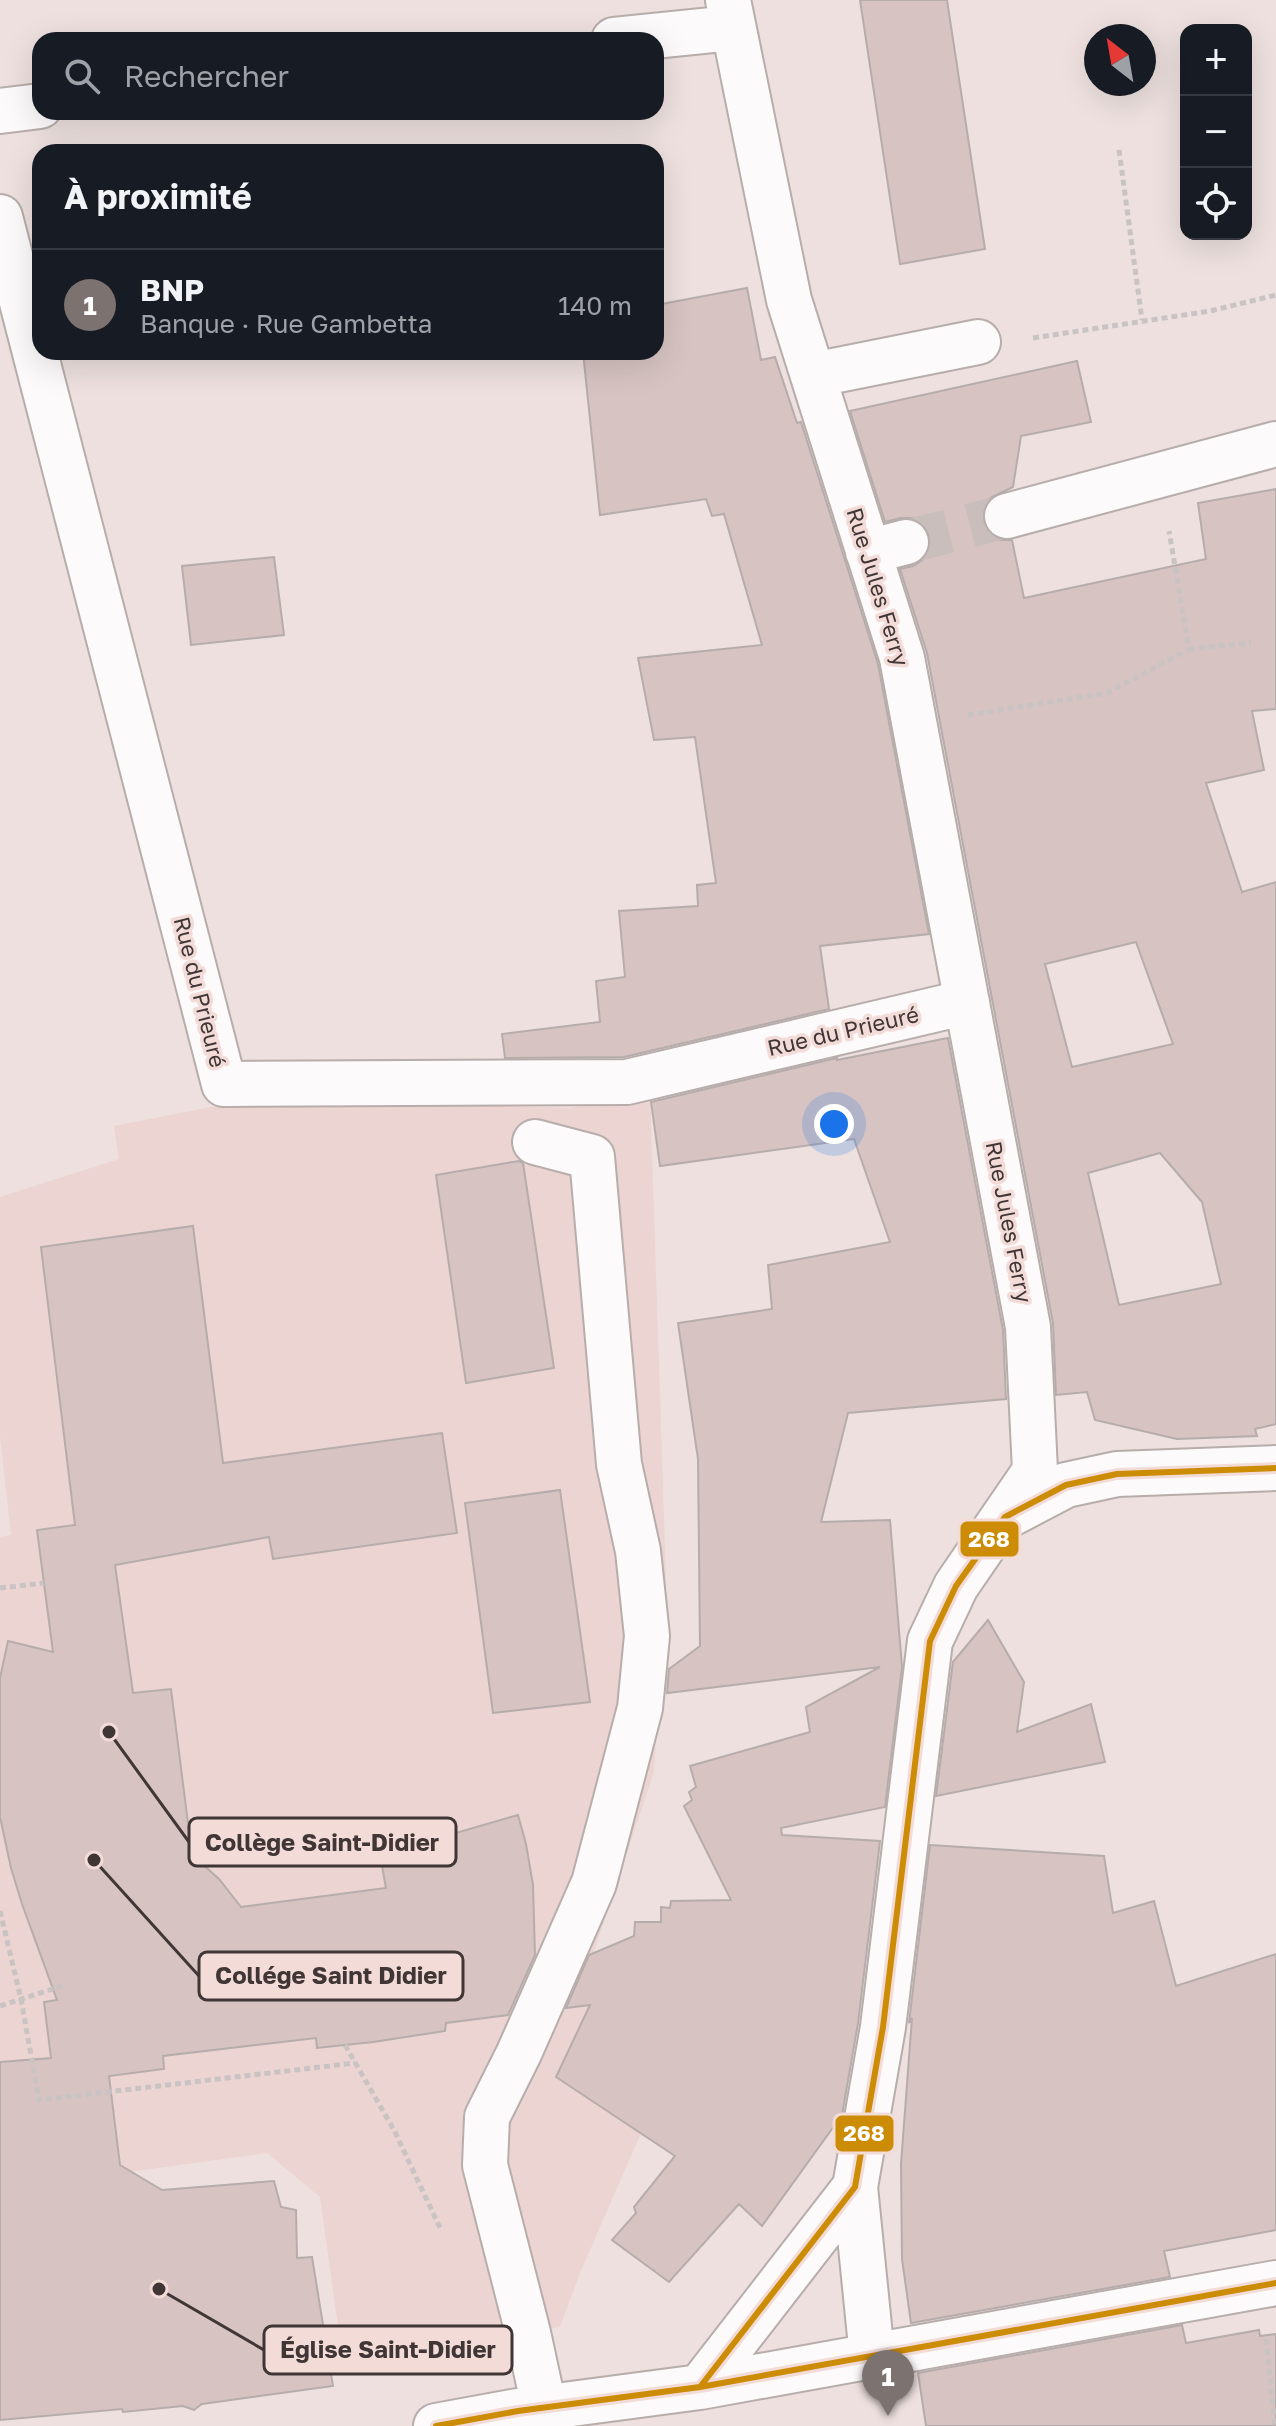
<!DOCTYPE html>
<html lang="fr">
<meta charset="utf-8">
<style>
body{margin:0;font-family:"Golos Text",sans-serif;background:#242831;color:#f1f3f6}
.controls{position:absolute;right:24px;top:24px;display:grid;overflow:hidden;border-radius:16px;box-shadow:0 8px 32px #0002}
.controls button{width:72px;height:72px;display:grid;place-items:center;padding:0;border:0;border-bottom:2px solid #363941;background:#171b24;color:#f1f3f6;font:40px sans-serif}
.compass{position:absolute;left:1084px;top:24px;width:72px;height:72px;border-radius:50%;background:#171b24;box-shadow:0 8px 32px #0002;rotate:329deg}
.you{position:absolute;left:834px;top:1124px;width:28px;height:28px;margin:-20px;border:6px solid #fff;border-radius:50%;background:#1a73e8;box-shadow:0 0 0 12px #1a73e833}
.badge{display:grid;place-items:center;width:52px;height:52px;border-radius:50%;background:#7c7270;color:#fff;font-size:26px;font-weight:700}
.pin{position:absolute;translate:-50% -66px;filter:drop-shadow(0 2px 4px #0008)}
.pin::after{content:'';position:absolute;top:42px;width:28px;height:24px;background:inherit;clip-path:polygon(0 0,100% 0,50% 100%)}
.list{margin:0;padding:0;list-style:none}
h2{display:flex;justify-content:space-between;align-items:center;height:104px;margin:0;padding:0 32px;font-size:34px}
h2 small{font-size:26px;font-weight:400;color:#9ea1a6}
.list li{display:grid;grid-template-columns:52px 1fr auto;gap:24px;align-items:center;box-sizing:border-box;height:112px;padding:0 32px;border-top:2px solid #363941}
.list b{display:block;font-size:30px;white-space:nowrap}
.list p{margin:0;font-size:26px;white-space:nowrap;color:#9ea1a6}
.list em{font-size:26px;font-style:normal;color:#9ea1a6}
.icon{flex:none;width:44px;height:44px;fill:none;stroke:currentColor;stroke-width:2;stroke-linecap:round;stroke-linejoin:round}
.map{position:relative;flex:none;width:1276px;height:2426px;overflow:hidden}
.search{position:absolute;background:#171b24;box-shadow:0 8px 32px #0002;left:32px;top:32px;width:632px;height:88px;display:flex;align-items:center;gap:20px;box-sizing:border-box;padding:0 28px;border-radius:24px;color:#9ea1a6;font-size:30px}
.panel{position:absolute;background:#171b24;box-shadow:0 8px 32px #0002;left:32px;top:144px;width:632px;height:216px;border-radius:24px}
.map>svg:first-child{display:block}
.built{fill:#ebd4d1}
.building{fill:#d7c4c2;stroke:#b6acab;stroke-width:2;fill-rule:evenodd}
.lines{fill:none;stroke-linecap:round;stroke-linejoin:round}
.minor-tunnel{stroke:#cabebc;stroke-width:44;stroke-dasharray:44 22;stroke-linecap:butt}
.minor-casing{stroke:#b7adab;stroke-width:48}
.path{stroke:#c9c3c3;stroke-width:5;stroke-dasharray:6 4;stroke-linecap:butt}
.minor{stroke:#fcfafa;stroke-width:44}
.bus-1-casing{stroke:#f3dbd8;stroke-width:12}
.bus-1{stroke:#cc8c05;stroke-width:6}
.labels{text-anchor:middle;stroke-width:7;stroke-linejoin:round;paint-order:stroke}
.street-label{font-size:22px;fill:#3f3635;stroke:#f3dbd8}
.leader{fill:none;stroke:#3f3635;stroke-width:3}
.callout-dot{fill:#3f3635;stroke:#f3dbd8;stroke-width:3}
.callout{fill:#f3dbd8;stroke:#3f3635;stroke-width:3}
.callout-label{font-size:24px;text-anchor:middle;font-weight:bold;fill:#3f3635}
.line-badge{stroke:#f3dbd8;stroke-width:3}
.badge-label{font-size:22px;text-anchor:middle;font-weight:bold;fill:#fff}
</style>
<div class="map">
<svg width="1276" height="2426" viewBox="0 0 1276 2426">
<rect width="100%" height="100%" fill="#ede0de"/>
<!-- built -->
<path class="built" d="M650,1092l16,487 -12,193 -65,194v41l-33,69 85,57 -61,140 -20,54 -216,42 -24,-172 -53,-44 -146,20 -7,-55 -114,-5v-576l11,-2 -11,-99v-239l119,-38 -5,-33 102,-20 36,-2h179l138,4z"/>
<!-- building -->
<path class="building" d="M860,0h87l38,249 -85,15z
M747,288l14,72 14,-3 22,66 4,-1 77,242 51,270 -109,12 9,63 -205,48 -119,1 -3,-24 98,-12 -4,-41 29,-4 -6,-66 79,-5 -1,-21 19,-2 -21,-146 -41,3 -16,-82 124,-13 -38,-131 -12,2 -6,-17 -106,16 -17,-163h73v-47z
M1077,361l14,61 -70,14 -8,51 -23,11 -7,12v13l6,10 11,7h12l12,58 182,-39 -8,-56 78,-14v220l-24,2 12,59 -58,13 36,109 34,-10v542l-21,5 2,7 -80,3 -82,-19 -8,-28 -31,3 -3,-72 -126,-670 -27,-84 13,-3 11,-7 6,-10v-13l-6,-11 -11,-7h-13l-15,4 -35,-111zM1136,942l37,102 -101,23 -27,-103zM1160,1153l42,49 19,82 -102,21 -31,-132z
M274,557l10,78 -93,10 -9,-79z
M948,1038l55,292 3,69 -158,14 -27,109 69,-2 12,147 -17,140 -104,21 1,7 98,6 -22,182 -16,92 -80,111 -23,-22 -70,78 -57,-42 24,-27 -2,-6 41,-51 -119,-79 34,-72 -24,3 23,-53 45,-19 1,-14h26v-15l9,1 1,-7 60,-1 -47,-94 8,-6 -3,-8 7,-5 -6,-21 120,-34 -4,-25 74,-40 -213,26 2,-24 31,-23 -2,-187 -20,-136 94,-14 -4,-44 122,-23 -36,-103 -194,27 -9,-64 186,-44v2z
M519,1161l4,2 31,205 -88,15 -30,-208z
M193,1226l30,237 219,-30 15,100 -184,26 -4,-22 -154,28 18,128 38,-4 21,166 27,24 22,28 145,-19 -6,-33 138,-40 8,29 7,41 2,70 -27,60 -62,8 -1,8 -72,11 -56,6 -1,-10 -153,18 1,13 -55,7 11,89 42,25 112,-9 7,26 15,3 1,48 15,-1 21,129 -131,18 -8,6 -11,-4 -60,6 -1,-3 -122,11v-358l51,-4 -7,-56 13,-2 -35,-96 -11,-36 -11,-51v-139l8,-37 45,11 -16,-122 38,-5 -34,-278z
M560,1490l30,212 -97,11 -28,-210z
M988,1620l36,62 -7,50 74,-28 14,58 -169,34 17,-134z
M930,1845l174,11 9,57 41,-12 22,85 100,-32v276l-112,21 6,26 -259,46 -9,-64 -1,-95 11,-146 -3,5z
M1182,2325l4,18 73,-13 1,6 16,-2v92h-350l-8,-53z"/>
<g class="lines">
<!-- minor-tunnel -->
<path class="minor-tunnel" d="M906,542l101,-26"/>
<!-- minor casing -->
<g class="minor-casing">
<path id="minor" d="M614,40l118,-12
M0,111l40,-5
M0,217l224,867 403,-2 340,-80
M813,375l165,-33
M1007,516l269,-72
M868,552l38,-10
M535,1142l57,15 27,307 19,87 9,85 -7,72 -46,175 -75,170 -32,64 -2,48 43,168 16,74
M1007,1516l59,-31 51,-11 159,-6
M855,2187l17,169
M700,2387l155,-200 28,-160 47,-386 26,-55 79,-115 -7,-144 -126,-669 -113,-358 -61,-300
M436,2426l82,-15 182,-24 576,-104"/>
</g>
<!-- path -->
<path class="path" d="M1119,150l23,170
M1033,338l177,-27 66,-16
M1189,649l62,-6
M968,715l139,-22 82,-44 -20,-118
M0,1588l44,-5
M0,1911l21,88 18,101 316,-37
M0,2006l62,-20
M345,2045l49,85 47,100
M1266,2339l9,87"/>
<!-- minor -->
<use href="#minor" class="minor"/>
<!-- bus-1 casing -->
<g class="bus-1-casing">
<path id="bus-1" d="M700,2387l155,-200 28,-160 47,-386 26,-55 49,-69 61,-32 51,-11 159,-6
M436,2426l82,-15 182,-24 576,-104"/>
</g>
<!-- bus-1 -->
<use href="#bus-1" class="bus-1"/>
</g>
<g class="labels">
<!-- street labels -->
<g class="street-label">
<text transform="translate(878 587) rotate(73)" y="8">Rue Jules Ferry</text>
<text transform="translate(200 992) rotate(76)" y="8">Rue du Prieuré</text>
<text transform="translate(843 1031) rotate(-13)" y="8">Rue du Prieuré</text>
<text transform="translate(1009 1222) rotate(79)" y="8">Rue Jules Ferry</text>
</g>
</g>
<!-- callouts -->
<path class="leader" d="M109 1732L189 1842M94 1860L199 1976M159 2289L264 2350"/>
<g class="callout-dot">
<circle cx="109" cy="1732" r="8"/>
<circle cx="94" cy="1860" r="8"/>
<circle cx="159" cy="2289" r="8"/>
</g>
<g class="callout">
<rect x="189" y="1818" width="267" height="48" rx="8"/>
<rect x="199" y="1952" width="264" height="48" rx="8"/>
<rect x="264" y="2326" width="248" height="48" rx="8"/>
</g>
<g class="callout-label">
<text x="322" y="1851">Collège Saint-Didier</text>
<text x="331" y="1984">Collége Saint Didier</text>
<text x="388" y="2358">Église Saint-Didier</text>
</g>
<g class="line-badge">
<rect x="959" y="1520" width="61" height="38" rx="8" fill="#cc8c05"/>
<rect x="834" y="2114" width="61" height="39" rx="8" fill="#cc8c05"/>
</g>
<g class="badge-label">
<text x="989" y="1547">268</text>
<text x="864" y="2141">268</text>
</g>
</svg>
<div class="controls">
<button>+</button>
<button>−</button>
<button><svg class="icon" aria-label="locate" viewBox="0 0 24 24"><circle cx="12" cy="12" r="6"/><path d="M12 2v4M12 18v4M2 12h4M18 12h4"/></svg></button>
</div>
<svg class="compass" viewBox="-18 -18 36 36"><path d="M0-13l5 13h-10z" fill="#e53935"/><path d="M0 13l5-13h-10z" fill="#9ea1a6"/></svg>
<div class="you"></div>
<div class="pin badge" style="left:888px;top:2416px">1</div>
<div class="search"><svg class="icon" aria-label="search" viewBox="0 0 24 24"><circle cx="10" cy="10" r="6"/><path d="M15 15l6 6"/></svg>Rechercher</div>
<section class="panel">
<h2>À proximité<small></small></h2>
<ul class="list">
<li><span class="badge">1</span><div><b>BNP</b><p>Banque · Rue Gambetta</p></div><em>140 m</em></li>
</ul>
</section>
</div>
